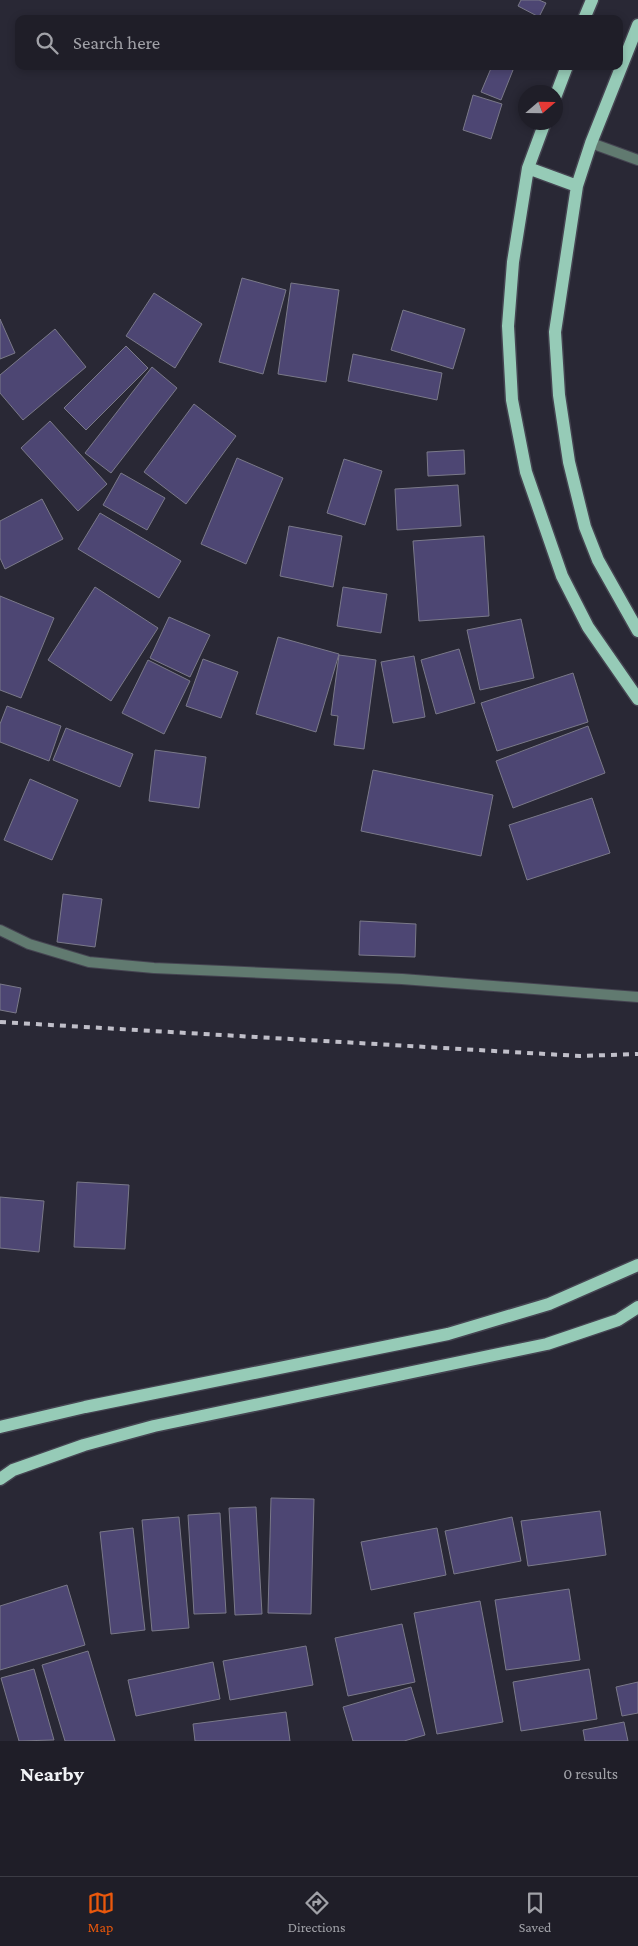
<!DOCTYPE html>
<style>
body{margin:0;font-family:"Crimson Pro",serif;background:#2c2b34;color:#f1f3f6}
.compass{position:absolute;left:518px;top:85px;width:45px;height:45px;border-radius:50%;background:#1f1e28;box-shadow:0 2px 8px #0003;rotate:70deg}
.list{margin:0;padding:0;list-style:none}
h2{display:flex;justify-content:space-between;align-items:center;height:65px;margin:0;padding:0 20px;font-size:21px}
h2 small{font-size:16px;font-weight:400;color:#a1a2a8}
.icon{flex:none;width:28px;height:28px;fill:none;stroke:currentColor;stroke-width:2;stroke-linecap:round;stroke-linejoin:round}
.map{position:relative;flex:none;width:638px;height:1741px;overflow:hidden}
.search{position:absolute;background:#1f1e28;box-shadow:0 2px 8px #0003;left:15px;right:15px;top:15px;height:55px;display:flex;align-items:center;gap:12px;box-sizing:border-box;padding:0 18px;border-radius:10px;color:#a1a2a8;font-size:19px}
.sheet{height:135px;background:#1f1e28}
nav{display:flex;justify-content:space-around;align-items:center;box-sizing:border-box;height:70px;border-top:1px solid #3c3c45;background:#1f1e28;font-size:14px;color:#a1a2a8}
nav a{display:grid;justify-items:center;gap:2px}
nav .on{color:#ea580c}
.map>svg:first-child{display:block}
.building{fill:#4d4673;stroke:#7a7989}
.lines{fill:none;stroke-linecap:round;stroke-linejoin:round}
.minor-casing{stroke:#454451;stroke-width:12}
.primary-casing{stroke:#454451;stroke-width:15}
.minor{stroke:#617a70;stroke-width:10}
.primary{stroke:#96cbb7;stroke-width:12}
.rail{stroke:#c0bfc9;stroke-width:4;stroke-dasharray:6 6;stroke-linecap:butt}
</style>
<div class="map">
<svg width="638" height="1741" viewBox="0 0 638 1741">
<rect width="100%" height="100%" fill="#292835"/>
<!-- building -->
<path class="building" d="M521,0h18l7,3 -7,14 -21,-11z
M492,66h11l10,4 -12,30 -20,-8z
M473,95l29,9 -11,35 -28,-9z
M242,278l44,12 -23,84 -44,-12z
M291,283l48,7 -13,92 -48,-8z
M154,293l48,31 -27,44 -49,-32z
M403,310l62,19 -12,40 -62,-19z
M0,319l15,34 -15,6z
M55,329l31,38 -63,53 -23,-27v-18z
M126,346l22,22 -62,62 -22,-22z
M353,354l89,19 -5,27 -89,-19z
M152,367l25,21 -66,85 -26,-20z
M194,404l42,32 -50,68 -42,-32z
M50,421l57,63 -29,27 -57,-63z
M464,450l1,24 -37,2 -1,-24z
M237,458l46,20 -37,86 -45,-20z
M344,459l38,12 -17,54 -38,-12z
M121,473l44,25 -18,32 -44,-25z
M458,485l3,41 -64,4 -2,-41z
M42,499l21,40 -58,30 -5,-11v-37z
M100,513l81,48 -22,37 -81,-49z
M289,526l53,10 -9,51 -53,-11z
M484,536l5,80 -70,5 -6,-80z
M95,587l63,41 -47,73 -63,-41z
M343,587l44,7 -6,39 -44,-7z
M0,596l54,22 -33,80 -21,-8z
M169,617l41,18 -20,42 -40,-19z
M521,619l13,59 -54,12 -13,-60z
M278,637l61,17 -23,78 -60,-18z
M459,649l16,54 -39,11 -15,-54z
M339,655l37,5 -12,89 -30,-4 4,-29 -7,-1z
M414,656l11,61 -32,6 -12,-61z
M203,659l35,13 -17,46 -35,-12z
M148,660l42,21 -26,53 -42,-21z
M573,673l15,49 -91,29 -16,-48z
M7,706l54,20 -12,35 -49,-19v-18z
M588,726l17,47 -92,35 -17,-47z
M66,728l67,26 -13,33 -67,-27z
M155,750l51,7 -7,51 -50,-7z
M373,770l120,25 -12,61 -120,-25z
M30,779l48,21 -26,60 -48,-20z
M592,798l18,55 -83,27 -18,-55z
M63,894l39,5 -7,48 -38,-5z
M360,921l56,3 -1,33 -56,-2z
M0,984l21,4 -5,25 -16,-3z
M77,1182l52,3 -4,64 -51,-2z
M0,1197l44,4 -5,51 -39,-4z
M271,1498l43,1 -3,115 -43,-1z
M256,1507l6,107 -27,1 -6,-107z
M600,1511l6,44 -78,11 -7,-45z
M220,1513l6,100 -32,1 -6,-99z
M179,1517l10,111 -37,3 -10,-111z
M512,1517l9,44 -67,13 -9,-43z
M133,1528l12,102 -34,4 -11,-102z
M437,1528l9,47 -75,15 -10,-48z
M67,1585l18,60 -85,25v-64z
M569,1589l11,71 -74,10 -11,-70z
M480,1601l23,121 -66,12 -23,-121z
M402,1624l13,58 -67,14 -13,-58z
M306,1646l7,39 -83,15 -7,-39z
M88,1651l27,90h-50l-23,-76z
M213,1662l7,37 -84,17 -8,-36z
M34,1669l20,71 -35,1 -18,-63z
M589,1669l8,50 -76,12 -8,-49z
M638,1682v31l-16,3 -6,-29z
M411,1687l14,48 -21,6h-51l-10,-34z
M286,1712l4,29h-95l-2,-17z
M624,1722l4,19h-43l-2,-11z"/>
<g class="lines">
<!-- minor casing -->
<g class="minor-casing">
<path id="minor" d="M591,143l47,17
M0,930l29,14 60,18 65,6 248,11 236,18"/>
</g>
<!-- primary casing -->
<g class="primary-casing">
<path id="primary" d="M584,19l8,-19
M638,25l-47,118 -14,43 -22,146 4,63 10,67 16,65 13,33 40,71
M556,95l11,-29
M545,122l-17,46 -15,94 -5,64 4,74 14,72 36,104 26,51 50,72
M528,168l49,18
M0,1427l85,-20 363,-73 101,-30 89,-39
M0,1479l13,-9 71,-25 70,-19 393,-82 71,-24 20,-13"/>
</g>
<!-- minor -->
<use href="#minor" class="minor"/>
<!-- primary -->
<use href="#primary" class="primary"/>
<!-- rail -->
<path class="rail" d="M0,1022l580,34 58,-2"/>
</g>
</svg>
<svg class="compass" viewBox="-18 -18 36 36"><path d="M0-13l5 13h-10z" fill="#e53935"/><path d="M0 13l5-13h-10z" fill="#a1a2a8"/></svg>
<div class="search"><svg class="icon" aria-label="search" viewBox="0 0 24 24"><circle cx="10" cy="10" r="6"/><path d="M15 15l6 6"/></svg>Search here</div>
</div>
<section class="sheet">
<h2>Nearby<small>0 results</small></h2>
<ul class="list">
</ul>
</section>
<nav>
<a class="on"><svg class="icon" aria-label="map" viewBox="0 0 24 24"><path d="M3 6l6-2 6 2 6-2v14l-6 2-6-2-6 2zM9 4v14M15 6v14"/></svg>Map</a>
<a><svg class="icon" aria-label="directions" viewBox="0 0 24 24"><path d="M12 3l9 9-9 9-9-9zM9 14v-3h6M13 9l2 2-2 2"/></svg>Directions</a>
<a><svg class="icon" aria-label="saved" viewBox="0 0 24 24"><path d="M7 4h10v16l-5-4-5 4z"/></svg>Saved</a>
</nav>
